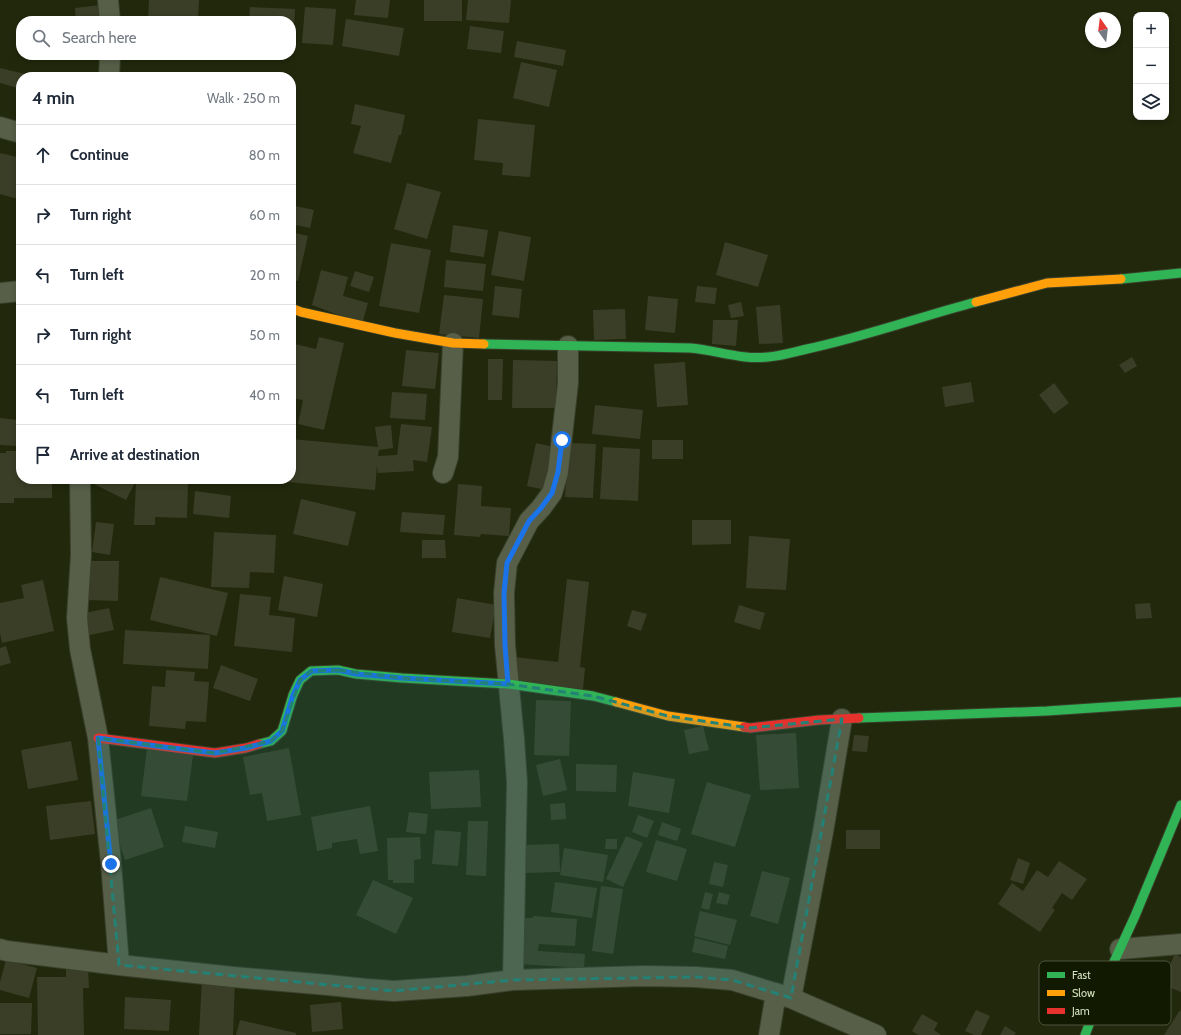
<!DOCTYPE html>
<meta charset="utf-8">
<style>
body{margin:0;font-family:Cabin,sans-serif;background:#f6f6f7;color:#1f2937}
.controls{position:absolute;right:12px;top:12px;display:grid;overflow:hidden;border-radius:8px;box-shadow:0 2px 6px #0003}
.controls button{width:36px;height:36px;display:grid;place-items:center;padding:0;border:0;border-bottom:1px solid #e0e1e3;background:#fff;color:#1f2937;font:20px sans-serif}
.compass{position:absolute;left:1085px;top:12px;width:36px;height:36px;border-radius:50%;background:#fff;box-shadow:0 2px 6px #0003;rotate:346deg}
.stop{position:absolute;width:12px;height:12px;margin:-9px;border:3px solid #1a73e8;border-radius:50%;background:#fff}
.stop.end{background:#1a73e8;border-color:#fff;box-shadow:0 1px 4px #0008}
.list{margin:0;padding:0;list-style:none}
h2{display:flex;justify-content:space-between;align-items:center;height:52px;margin:0;padding:0 16px;font-size:17px}
h2 small{font-size:13px;font-weight:400;color:#747a83}
.list li{display:grid;grid-template-columns:26px 1fr auto;gap:12px;align-items:center;box-sizing:border-box;height:60px;padding:0 16px;border-top:1px solid #e0e1e3}
.list b{display:block;font-size:15px;white-space:nowrap}
.list em{font-size:13px;font-style:normal;color:#747a83}
.icon{flex:none;width:22px;height:22px;fill:none;stroke:currentColor;stroke-width:2;stroke-linecap:round;stroke-linejoin:round}
.map{position:relative;flex:none;width:1181px;height:1035px;overflow:hidden}
.search{position:absolute;background:#fff;box-shadow:0 2px 6px #0003;left:16px;top:16px;width:280px;height:44px;display:flex;align-items:center;gap:10px;box-sizing:border-box;padding:0 14px;border-radius:16px;color:#747a83;font-size:15px}
.panel{position:absolute;background:#fff;box-shadow:0 2px 6px #0003;left:16px;top:72px;width:280px;height:412px;border-radius:16px}
.map>svg:first-child{display:block}
.building{fill:#3b3e26}
.lines{fill:none;stroke-linecap:round;stroke-linejoin:round}
.street-casing{stroke:#39402b;stroke-width:22}
.fast-casing{stroke:#39402b;stroke-width:11}
.slow-casing{stroke:#39402b;stroke-width:11}
.jam-casing{stroke:#39402b;stroke-width:11}
.street{stroke:#585f48;stroke-width:20}
.fast{stroke:#30b455;stroke-width:9}
.slow{stroke:#ff9f0a;stroke-width:9}
.jam{stroke:#e5322d;stroke-width:9}
.route{stroke:#1a73e8;stroke-width:5}
.marked{fill:#238176;fill-opacity:0.2;stroke:#238176;stroke-width:3;stroke-dasharray:8 5;stroke-linejoin:round}
.key{fill:#121901;stroke:#4d553b;stroke-width:1}
.key-label{font-size:11px;fill:#d6e2c1}
</style>
<div class="map">
<svg width="1181" height="1035" viewBox="0 0 1181 1035">
<rect width="100%" height="100%" fill="#21280c"/>
<!-- building -->
<path class="building" d="M149,0h50l-1,21h-50z
M356,0h34l-2,18 -34,-3z
M424,0h38v21h-38z
M468,0h43l-2,23 -43,-3z
M101,5l2,16h-27l-1,-13z
M250,7l45,2 -2,32h-2v-20h-42z
M305,7l31,2 -3,36 -31,-2z
M346,19l58,9 -5,28 -57,-10z
M470,26l34,5 -3,22 -34,-4z
M517,41l49,9 -3,16 -49,-9z
M521,62l36,8 -8,37 -36,-9z
M0,68l34,8v1h-13v12l-21,-6z
M355,104l50,11 -4,20h-2l-8,28 -38,-10 8,-27 -10,-2z
M478,119l57,6 -5,52 -28,-2 1,-12 -29,-3z
M0,153l21,5v42l-21,-6z
M407,183l34,9 -14,47 -33,-10z
M291,205l23,5 -4,18 -19,-4z
M453,225l35,5 -4,27 -34,-5z
M499,231l32,6 -7,44 -33,-6z
M291,232l17,4 -10,45 -7,-2z
M725,242l43,13 -10,32 -42,-12z
M391,243l40,7 -12,63 -40,-7z
M446,260l40,4 -3,27 -39,-4z
M321,270l27,7 -5,19 25,7 -6,21 -50,-19z
M355,271l19,6 -5,15 -19,-6z
M495,286l27,3 -3,29 -27,-3z
M697,286l20,2 -2,16 -20,-2z
M444,295l39,4 -4,39 -40,-4z
M648,296l30,3 -3,34 -30,-3z
M741,302l3,14 -13,2 -3,-13z
M780,305l3,38 -24,1 -3,-37z
M625,309l1,30 -32,1 -1,-30z
M713,320h25l-2,26 -24,-2z
M319,337l25,6 -20,87 -26,-6 5,-24 -12,-2v-36l4,-18 21,5z
M406,350l33,3 -4,36 -33,-3z
M1132,357l5,9 -12,7 -6,-8z
M488,359h15l-1,41h-14z
M513,360l44,1 -1,47h-44z
M685,362l3,43 -31,2 -3,-43z
M971,382l3,20 -29,5 -3,-20z
M1054,383l15,20 -15,11 -15,-19z
M392,392l35,2 -2,26 -35,-2z
M595,405l48,5 -3,29 -48,-5z
M0,418l19,2 -3,26 -16,-1z
M401,424l31,3 -5,35 -14,-2 1,11 -36,2 -1,-7 -2,24 -99,-9v-2h15v-40l87,8 -3,-20 16,-2 2,23 -14,2 -1,6 19,-1z
M652,440h31v19h-31z
M536,443l18,4 -8,43 -19,-4z
M568,443l28,1 -3,54 -28,-1z
M603,447l37,2 -2,52 -38,-2z
M6,451h15v28h31v19h-38v5h-14v-50h6z
M94,479h43l-11,21 -34,-17z
M136,482l52,2 -1,34 -32,-1v8h-21z
M458,484l24,2 -1,20 30,2 -2,28 -28,-2 -1,3 -26,-2z
M195,491l36,5 -2,22 -36,-4z
M301,499l55,13 -8,34 -55,-12z
M402,512l43,3 -2,20 -43,-3z
M692,520h39v24l-39,1z
M96,522l18,2 -4,31 -18,-3z
M214,532l62,3 -2,38 -24,-1 -1,16 -38,-1z
M749,536l41,3 -4,51 -40,-2z
M422,540h23l1,18h-24z
M88,561h31l-1,40 -31,-1z
M284,576l39,8 -6,33 -39,-7z
M160,577l68,16 -11,43 -67,-16z
M567,579l22,3 -9,85 5,1 -2,21 -71,-8 2,-24 44,5z
M43,580l11,51 -52,12 -2,-10v-30l24,-5 -3,-13z
M240,594l31,3 -2,18 26,3 -3,34 -58,-6z
M457,598l39,7 -6,33 -38,-6z
M1150,603l2,15 -16,1 -1,-15z
M739,605l26,8 -5,17 -26,-8z
M109,608l5,22 -29,6 -5,-22z
M632,610l15,4 -6,17 -14,-5z
M125,630l85,5 -2,34 -85,-5z
M6,646l5,17 -11,3v-18z
M221,665l37,14 -8,22 -37,-13z
M166,670l29,2 -1,9 15,1 -3,40 -20,-1 -1,8 -36,-3 3,-40 13,1z
M536,700l35,1 -2,55 -35,-1z
M703,726l6,24 -20,4 -5,-24z
M796,733l3,55 -39,2 -4,-55z
M854,735l15,1 -2,16 -15,-1z
M71,741l7,39 -50,9 -7,-39z
M289,748l12,67 -34,6 -5,-28 -12,2 -7,-38z
M147,749l46,6 -6,46 -46,-5z
M560,759l7,31 -24,6 -7,-31z
M576,764l41,1 -1,27 -40,-1z
M479,770l2,37 -50,2 -2,-37z
M633,772l42,7 -6,34 -41,-7z
M707,782l44,13 -16,52 -44,-13z
M91,801l4,33 -45,6 -4,-34z
M565,803l1,16 -15,1 -1,-16z
M370,806l8,45 -18,3 -3,-15 -25,4v5l-15,3 -6,-34z
M151,808l13,39 -39,13 -13,-39z
M409,812l19,2 -2,20 -20,-2z
M638,815l16,6 -7,17 -15,-6z
M468,821h20l-2,55 -20,-1z
M662,822l19,7 -4,12 -19,-6z
M185,826l33,6 -3,16 -33,-6z
M435,830l26,2 -3,34 -26,-2z
M846,830h34v19h-34z
M626,836l17,7 -20,44 -17,-8z
M420,837l1,22 -7,1v23h-21v-3h-5l-1,-42z
M606,839h11v10h-12z
M656,840l31,9 -10,32 -31,-9z
M559,844l1,28 -38,1v-28z
M564,848l44,7 -5,27 -43,-7z
M1018,858l12,5 -7,21 -13,-4z
M1059,861l28,18 -15,21 -10,-7 -10,15 3,2 -15,22 -42,-28 14,-21 11,8 14,-21 11,7z
M714,862l14,3 -5,22 -14,-3z
M762,871l28,7 -12,46 -28,-8z
M373,880l40,18 -17,36 -40,-19z
M555,882l42,6 -5,30 -41,-6z
M601,886l22,3 -10,65 -21,-3z
M705,892l8,2 -4,16 -8,-2z
M719,892l11,3 -3,10 -11,-2z
M700,911l37,9 -7,25 -36,-9z
M533,916l44,3 -2,27 -36,-2 -1,7 47,3 -1,14 -65,-4 3,-46h11z
M695,938l33,8 -3,13 -33,-7z
M1175,954l6,3v35l-20,-8z
M6,960l31,8 -8,30 -29,-8v-8z
M66,967h22l1,21h-6l1,47h-46l-1,-58h29z
M202,978l33,1 -2,56h-34z
M125,997l46,3 -2,31 -45,-2z
M341,1002l2,27 -31,3 -2,-27z
M0,1003h32l-1,31h-31z
M976,1010l14,6 -9,19h-7l-9,-4z
M1180,1010l1,1v24h-17z
M922,1014l16,9 -4,7 7,5h-23l-6,-4z
M240,1020l56,13v2h-60z
M1005,1026l11,7 -2,2h-14z"/>
<g class="lines">
<!-- street casing -->
<g class="street-casing">
<path id="street" d="M108,0l2,21
M109,77l1,-22
M0,127l21,6
M0,293l21,-2
M443,473l5,-16 5,-114
M80,479l1,76 -4,63 3,31 18,89 13,125 8,102
M0,949l7,2 112,14 114,12 95,8 38,4 28,2 73,-5 46,-6 131,-4 52,1 36,3 59,18 85,37
M1120,949l61,-5
M513,980l4,-198 -3,-43 -9,-94 -1,-52 3,-30 22,-42 12,-13 11,-15 6,-21 10,-89v-37
M791,998l32,-166 19,-113
M769,1035l7,-42"/>
</g>
<!-- fast casing -->
<g class="fast-casing">
<path id="fast" d="M1121,279l60,-6
M484,344l206,4c26,2 51,12 78,9 13,-1 26,-5 39,-8 57,-12 112,-32 169,-47
M859,718l188,-7 134,-9
M259,744l12,-3 11,-10 11,-36 7,-15 11,-9 27,-1 18,4 46,4 106,6 85,12 23,6
M1085,1035l27,-69 23,-50 46,-111"/>
</g>
<!-- slow casing -->
<g class="slow-casing">
<path id="slow" d="M976,302l71,-19 74,-4
M291,308l10,4 94,21 58,10 31,1
M616,702l52,14 76,11"/>
</g>
<!-- jam casing -->
<g class="jam-casing">
<path id="jam" d="M744,727l6,1 69,-8 40,-2
M98,738l117,15 31,-5 13,-4"/>
</g>
<!-- street -->
<use href="#street" class="street"/>
<!-- fast -->
<use href="#fast" class="fast"/>
<!-- slow -->
<use href="#slow" class="slow"/>
<!-- jam -->
<use href="#jam" class="jam"/>
</g>
<g class="lines">
<!-- route -->
<path class="route" d="M111,864l-13,-126 66,9 51,6 31,-5 25,-7 11,-10 11,-36 7,-15 12,-9 26,-1 18,4 46,4 106,6 -3,-39 -1,-52 3,-30 22,-42 12,-13 11,-15 6,-21 4,-32"/>
</g>
<!-- marked area -->
<path class="marked" d="M338,670l64,8 106,6 85,12 75,20 82,12 92,-9 -51,279 -59,-18 -36,-3 -183,3 -119,11 -275,-26 -21,-227 117,15 56,-12 11,-10 18,-51 11,-9z"/>
<!-- legend -->
<rect x="1039" y="961" width="132" height="64" rx="6" class="key"/>
<rect x="1047" y="972" width="18" height="6" fill="#30b455"/>
<rect x="1047" y="990" width="18" height="6" fill="#ff9f0a"/>
<rect x="1047" y="1008" width="18" height="6" fill="#e5322d"/>
<g class="key-label">
<text x="1072" y="979">Fast</text>
<text x="1072" y="997">Slow</text>
<text x="1072" y="1015">Jam</text>
</g>
</svg>
<div class="controls">
<button>+</button>
<button>−</button>
<button><svg class="icon" aria-label="layers" viewBox="0 0 24 24"><path d="M12 4l9 5-9 5-9-5zM3 14l9 5 9-5"/></svg></button>
</div>
<svg class="compass" viewBox="-18 -18 36 36"><path d="M0-13l5 13h-10z" fill="#e53935"/><path d="M0 13l5-13h-10z" fill="#747a83"/></svg>
<div class="stop" style="left:562px;top:440px"></div>
<div class="stop end" style="left:111px;top:864px"></div>
<div class="search"><svg class="icon" aria-label="search" viewBox="0 0 24 24"><circle cx="10" cy="10" r="6"/><path d="M15 15l6 6"/></svg>Search here</div>
<section class="panel">
<h2>4 min<small>Walk · 250 m</small></h2>
<ul class="list">
<li><svg class="icon" aria-label="ahead" viewBox="0 0 24 24"><path d="M12 20V5M6 11l6-6 6 6"/></svg><div><b>Continue</b></div><em>80 m</em></li>
<li><svg class="icon" aria-label="right" viewBox="0 0 24 24"><path d="M7 20v-9h11M14 6l5 5-5 5"/></svg><div><b>Turn right</b></div><em>60 m</em></li>
<li><svg class="icon" aria-label="left" viewBox="0 0 24 24"><path d="M17 20v-9H6M10 6l-5 5 5 5"/></svg><div><b>Turn left</b></div><em>20 m</em></li>
<li><svg class="icon" aria-label="right" viewBox="0 0 24 24"><path d="M7 20v-9h11M14 6l5 5-5 5"/></svg><div><b>Turn right</b></div><em>50 m</em></li>
<li><svg class="icon" aria-label="left" viewBox="0 0 24 24"><path d="M17 20v-9H6M10 6l-5 5 5 5"/></svg><div><b>Turn left</b></div><em>40 m</em></li>
<li><svg class="icon" aria-label="arrive" viewBox="0 0 24 24"><path d="M6 21V4h12l-3 4 3 4H6"/></svg><div><b>Arrive at destination</b></div></li>
</ul>
</section>
</div>
